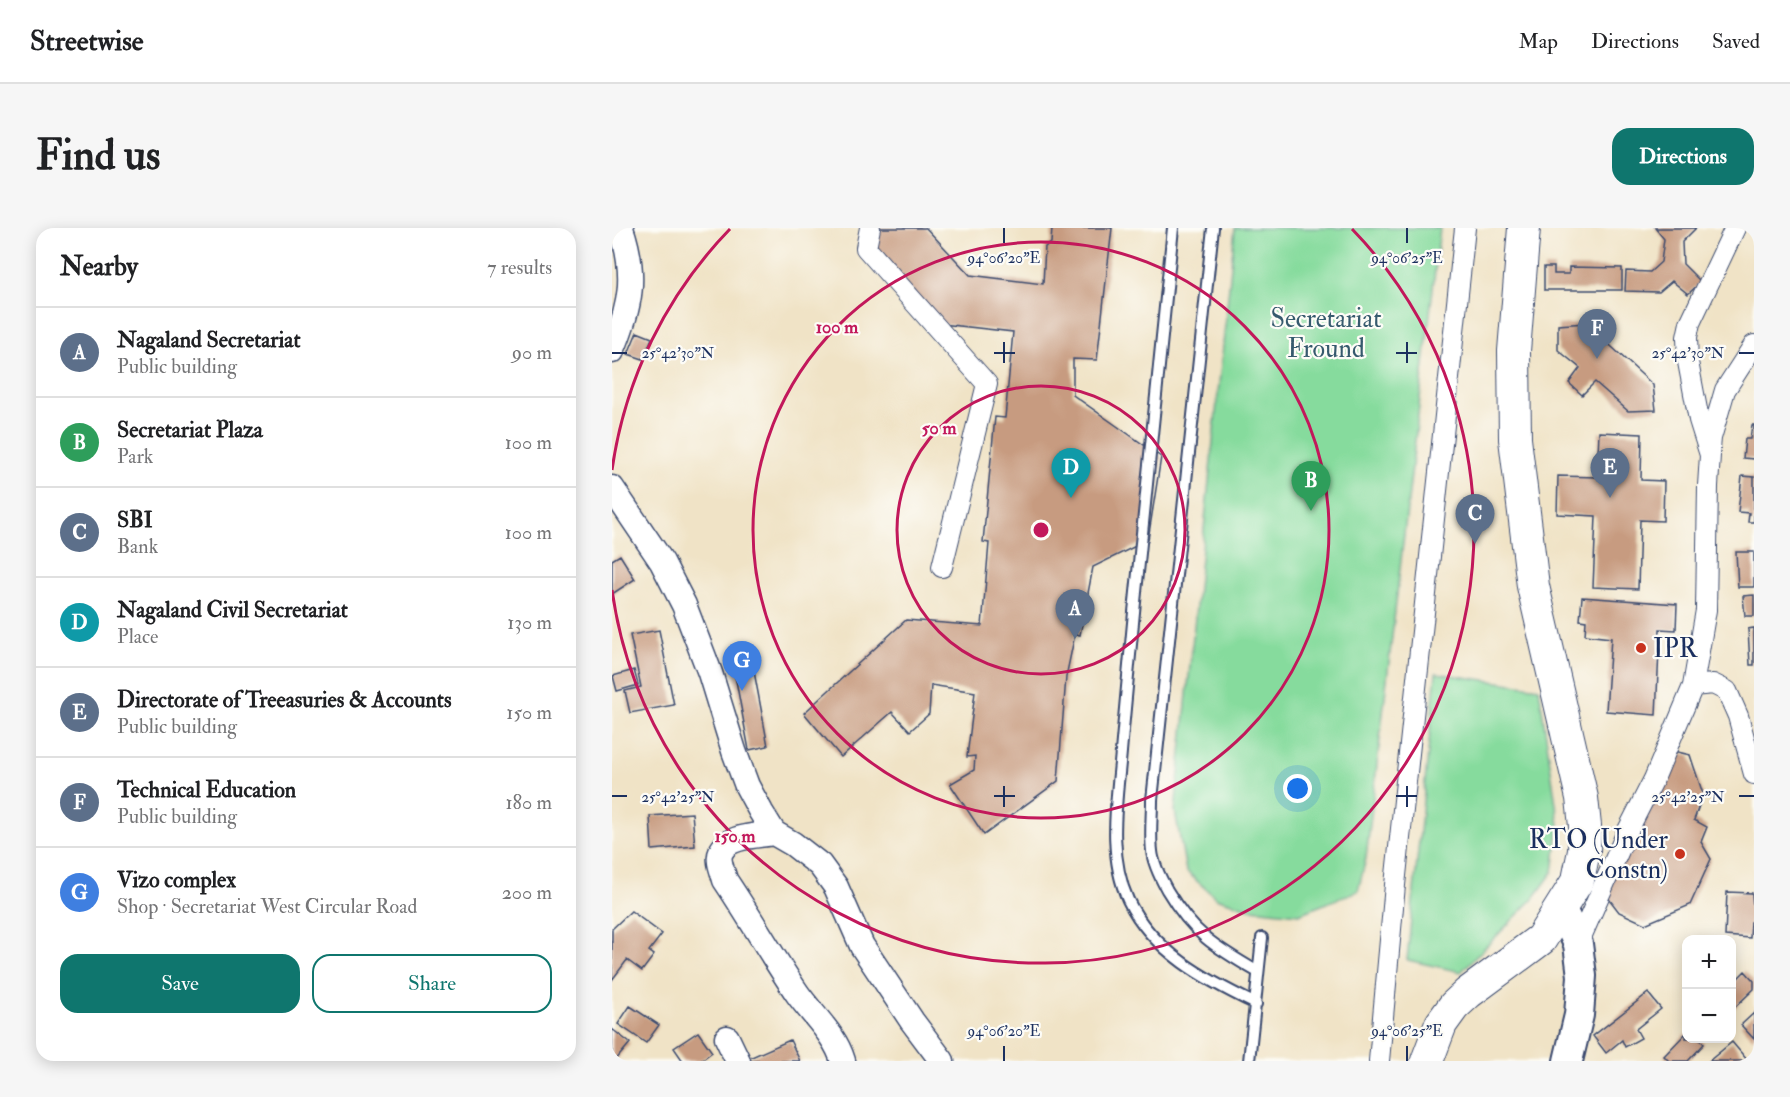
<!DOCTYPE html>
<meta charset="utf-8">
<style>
body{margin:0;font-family:"IM FELL Double Pica",serif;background:#f6f6f6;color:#202124}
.controls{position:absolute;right:18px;bottom:18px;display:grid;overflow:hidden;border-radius:12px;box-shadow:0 3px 15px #0003}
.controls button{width:54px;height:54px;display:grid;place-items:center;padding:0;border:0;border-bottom:2px solid #e0e0e0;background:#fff;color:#202124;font:30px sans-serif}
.you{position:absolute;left:686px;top:561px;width:21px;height:21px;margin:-15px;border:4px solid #fff;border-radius:50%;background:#1a73e8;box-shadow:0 0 0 9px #1a73e833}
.badge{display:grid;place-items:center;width:39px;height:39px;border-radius:50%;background:#0f766e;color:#fff;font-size:20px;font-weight:700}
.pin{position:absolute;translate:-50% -50px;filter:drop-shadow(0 2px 3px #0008)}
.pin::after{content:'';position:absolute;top:32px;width:21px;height:18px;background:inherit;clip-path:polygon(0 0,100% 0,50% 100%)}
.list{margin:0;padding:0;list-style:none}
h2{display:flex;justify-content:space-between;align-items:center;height:78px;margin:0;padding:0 24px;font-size:26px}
h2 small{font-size:20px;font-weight:400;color:#757577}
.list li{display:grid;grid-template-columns:39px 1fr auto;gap:18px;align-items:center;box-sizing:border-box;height:90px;padding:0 24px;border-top:2px solid #e0e0e0}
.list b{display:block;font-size:22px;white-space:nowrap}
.list p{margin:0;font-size:20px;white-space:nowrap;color:#757577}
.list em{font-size:20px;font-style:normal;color:#757577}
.actions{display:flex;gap:12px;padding:18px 24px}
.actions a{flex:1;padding:14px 0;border:2px solid #0f766e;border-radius:18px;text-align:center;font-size:21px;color:#0f766e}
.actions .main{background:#0f766e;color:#fff}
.map{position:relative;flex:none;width:1142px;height:833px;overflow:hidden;border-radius:18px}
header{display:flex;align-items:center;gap:36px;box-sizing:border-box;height:84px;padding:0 30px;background:#fff;border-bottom:2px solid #e0e0e0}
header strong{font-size:28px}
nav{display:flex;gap:33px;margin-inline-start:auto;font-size:21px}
.intro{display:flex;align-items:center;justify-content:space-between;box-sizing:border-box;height:144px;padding:0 36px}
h1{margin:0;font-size:42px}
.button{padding:15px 27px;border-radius:18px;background:#0f766e;color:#fff;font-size:21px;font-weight:700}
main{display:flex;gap:36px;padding:0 36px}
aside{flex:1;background:#fff;border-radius:18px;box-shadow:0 3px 15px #0003}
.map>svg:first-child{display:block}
.green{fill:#86db9d;stroke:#50857e;stroke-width:1.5}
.building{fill:#c79b80}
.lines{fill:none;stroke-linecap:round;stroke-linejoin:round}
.service-casing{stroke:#3b4a6e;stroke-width:14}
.minor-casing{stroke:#3b4a6e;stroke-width:22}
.tertiary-casing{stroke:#3b4a6e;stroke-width:27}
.secondary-casing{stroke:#3b4a6e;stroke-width:32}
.primary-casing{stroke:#3b4a6e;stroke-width:34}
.service{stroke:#fff;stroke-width:10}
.minor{stroke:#fff;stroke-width:20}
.tertiary{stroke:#fff;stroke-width:24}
.secondary{stroke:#fff;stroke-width:28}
.primary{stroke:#fff;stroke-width:32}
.ticks{fill:none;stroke:#1b2f5e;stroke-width:2}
.ring{fill:none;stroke:#c2185b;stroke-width:3}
.poi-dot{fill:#c8321e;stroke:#fdfcf7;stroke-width:2}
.labels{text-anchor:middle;stroke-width:4.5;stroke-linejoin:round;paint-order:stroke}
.park-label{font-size:26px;fill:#365a6e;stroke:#fdfcf7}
.poi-label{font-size:26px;fill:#1b2f5e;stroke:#fdfcf7;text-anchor:start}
.ticks-label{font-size:15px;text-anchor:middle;fill:#1b2f5e;stroke:#fdfcf7;stroke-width:4.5;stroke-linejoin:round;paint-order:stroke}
.centre{fill:#c2185b;stroke:#fdfcf7;stroke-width:3}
.ring-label{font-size:18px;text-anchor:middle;font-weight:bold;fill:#c2185b;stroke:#fdfcf7;stroke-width:4.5;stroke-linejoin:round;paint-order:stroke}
</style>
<header>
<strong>Streetwise</strong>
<nav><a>Map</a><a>Directions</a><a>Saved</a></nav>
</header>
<div class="intro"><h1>Find us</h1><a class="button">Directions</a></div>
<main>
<aside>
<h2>Nearby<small>7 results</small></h2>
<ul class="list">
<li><span class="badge" style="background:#5c6f8a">A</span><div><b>Nagaland Secretariat</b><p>Public building</p></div><em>90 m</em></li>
<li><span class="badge" style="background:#2e9e5b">B</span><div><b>Secretariat Plaza</b><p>Park</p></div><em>100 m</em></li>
<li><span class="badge" style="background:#5c6f8a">C</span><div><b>SBI</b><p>Bank</p></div><em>100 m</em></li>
<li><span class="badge" style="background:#0f9aa8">D</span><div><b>Nagaland Civil Secretariat</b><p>Place</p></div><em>130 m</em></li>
<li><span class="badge" style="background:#5c6f8a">E</span><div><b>Directorate of Treeasuries &amp; Accounts</b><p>Public building</p></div><em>150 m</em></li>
<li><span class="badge" style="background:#5c6f8a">F</span><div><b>Technical Education</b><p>Public building</p></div><em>180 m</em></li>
<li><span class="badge" style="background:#3f7fe0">G</span><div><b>Vizo complex</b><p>Shop · Secretariat West Circular Road</p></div><em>200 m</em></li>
</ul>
<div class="actions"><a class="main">Save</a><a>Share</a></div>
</aside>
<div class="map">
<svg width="1142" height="833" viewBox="0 0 1142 833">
<rect width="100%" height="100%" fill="#fdfcf7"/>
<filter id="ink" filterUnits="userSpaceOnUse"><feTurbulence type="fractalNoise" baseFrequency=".0167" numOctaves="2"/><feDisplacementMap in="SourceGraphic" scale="12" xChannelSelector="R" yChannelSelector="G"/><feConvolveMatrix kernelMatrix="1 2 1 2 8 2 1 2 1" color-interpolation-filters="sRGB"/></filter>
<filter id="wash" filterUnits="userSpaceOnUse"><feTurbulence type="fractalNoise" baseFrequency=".008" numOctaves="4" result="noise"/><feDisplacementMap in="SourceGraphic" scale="24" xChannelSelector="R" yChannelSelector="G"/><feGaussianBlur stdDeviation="1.35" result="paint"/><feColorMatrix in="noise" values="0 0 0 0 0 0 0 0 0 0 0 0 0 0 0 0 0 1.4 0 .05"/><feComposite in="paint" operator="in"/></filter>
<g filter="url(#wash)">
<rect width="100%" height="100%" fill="#f0e3c6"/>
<!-- green -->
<path class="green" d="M623,0h205l-74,630 -8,33 -59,23 -48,-5 -35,-11 -30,-27 -11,-60z
M824,445l103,15 20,137 -6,47 -19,26 -73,74 -54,-12z"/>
<g id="blocks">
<!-- building -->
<path class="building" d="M266,0h48l44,47 73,9 2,-37 6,-4 1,-15h60l-15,132 -24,-1v36l88,62 -13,83 -55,27 -13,68 -5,-1 -9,43 -8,104 -74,54 -34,-51 24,-14 1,-14 -8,1 8,-65 -44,-7 -2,29 -19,17 -18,-19 -51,45 -37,-44 102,-93 76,6 7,-83 -6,-1 12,-125 10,1 8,-86 -80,-9 -72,-81z
M1043,0h41l-14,14 1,22 18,18 -13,12 -16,-13 -13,11 -34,-1 1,-20 24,1 11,-10 3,-23z
M932,39h10v7h15v-7l53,1v22h-78z
M974,95l67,62 3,25 -28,1 -33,-29 -13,13 -13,-12 11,-15 -22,-18v-25z
M25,104l15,6 -9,21 -15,-5z
M1140,197h2v34l-11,-1 2,-19h5z
M987,204l43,2 -1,46 23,1 -1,40 -23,-1 -2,69 -45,-2 3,-71 -39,-2 1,-38 39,1z
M1130,248l12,1v45h-6l1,-9 -11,-1z
M1124,324h18v35h-16z
M8,327l15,24 -23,15v-34z
M1142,367v21h-9l-2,-20z
M970,369l95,7 -1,26 -16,-1 -4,86 -50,-4 5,-73 -26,-3 1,-14 -6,-1z
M1142,400v37h-4l-2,-36z
M47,402l15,75 -44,8 -5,-22 16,-4 -11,-52z
M141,438l15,80 -19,4 -15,-80z
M22,442l4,15 -21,6 -4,-15z
M1053,521l25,6 13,39 -9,26 13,7 -6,15 10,17 -21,46 -45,19 -26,-12 -13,-17z
M80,585l3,33 -43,4 -2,-34z
M1115,664l25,1 2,29h-3l-1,16 -25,-2z
M19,683l31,23 -13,17 5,4 -12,16 -15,-11 -15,20v-51z
M1133,743l9,10v8l-22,21v-26z
M1036,765l13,16 -25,20 5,9 -16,9 -3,-7 -16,13 -13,-17z
M18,778l29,19 -13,18 -28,-19z
M1142,785v26l-13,-14z
M0,801l18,14 -15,18 -3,-1z
M86,804l14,20 -12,9h-17l-9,-13z
M1074,805v5h13l5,6 -16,17h-19l-5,-5z
M178,812l10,21h-52l-1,-2z
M1120,814l16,19h-39z"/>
</g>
</g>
<g filter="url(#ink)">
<use href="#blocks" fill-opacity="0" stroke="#3b4a6e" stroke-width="1.5"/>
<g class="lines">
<!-- service casing -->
<g class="service-casing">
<path id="service" d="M561,0c-13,128 -26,256 -39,384 -4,46 -9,93 -13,140 -4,48 -14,102 7,148 25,52 78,80 128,104
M601,0l-61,572c0,17 -2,35 0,51 1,13 9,28 15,39 26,44 48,57 91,82
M637,833l13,-123"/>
</g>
<!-- minor casing -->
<g class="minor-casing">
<path id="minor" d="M258,0l-4,20 121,136 -45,183
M1098,221l1,-11 14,-48 29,-45
M1081,458l20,-2 14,7 11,25 16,58
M966,716l49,-112 27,-53 39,-93 13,-76 2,-124 2,-31 -11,-35 -11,-58 -1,-25 3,-14 45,-95
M767,833l16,-176 70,-657"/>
</g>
<!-- tertiary casing -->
<g class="tertiary-casing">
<path id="tertiary" d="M0,123c19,-45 25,-76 9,-123
M0,260l50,74 22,43 26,68 24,78 13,35 14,26 13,21 19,11 27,21 16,22 26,59 50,75 30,40
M162,605c-15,3 -46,2 -53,19 -4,8 2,20 4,28 25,37 47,76 72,113 16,23 38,41 46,68
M115,810l11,23"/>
</g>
<!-- secondary casing -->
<g class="secondary-casing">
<path id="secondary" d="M949,679l17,37 4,32 -3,39 -11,46"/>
</g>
<!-- primary casing -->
<g class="primary-casing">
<path id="primary" d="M815,833l14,-37 13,-18 14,-13 73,-54 37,-59 6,-29 1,-25 -3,-28 -49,-212 -18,-147 -1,-88 10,-123"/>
</g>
<!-- service -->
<use href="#service" class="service"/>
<!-- minor -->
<use href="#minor" class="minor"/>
<!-- tertiary -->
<use href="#tertiary" class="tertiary"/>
<!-- secondary -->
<use href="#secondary" class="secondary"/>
<!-- primary -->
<use href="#primary" class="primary"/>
</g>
</g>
<!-- ticks -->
<path class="ticks" d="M392,0v15M795,0v15M392,114v21M795,114v21M0,125h15M382,125h21M784,125h21M1127,125h15M392,558v21M795,558v21M0,568h15M382,568h21M784,568h21M1127,568h15M392,818v15M795,818v15"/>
<!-- distance rings -->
<g class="ring">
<circle cx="429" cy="302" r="144"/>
<circle cx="429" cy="302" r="288"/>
<path d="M0 242A433 433 0 0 1 118 1M740 1A433 433 0 1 1 0 362"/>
</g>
<!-- markers -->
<g class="poi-dot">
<circle cx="1029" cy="420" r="6"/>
<circle cx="1068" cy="626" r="6"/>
</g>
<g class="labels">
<!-- park labels -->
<g class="park-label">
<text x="714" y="99">Secretariat<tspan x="714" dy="30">Fround</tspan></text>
</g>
<!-- poi labels -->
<g class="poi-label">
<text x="1041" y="429">IPR</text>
<text x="1056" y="620" text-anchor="end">RTO (Under<tspan x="1056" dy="30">Constn)</tspan></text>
</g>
</g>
<g class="ticks-label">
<text x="392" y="35">94°06'20"E</text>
<text x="795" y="35">94°06'25"E</text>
<text x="66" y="130">25°42'30"N</text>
<text x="1076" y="130">25°42'30"N</text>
<text x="66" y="574">25°42'25"N</text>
<text x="1076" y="574">25°42'25"N</text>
<text x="392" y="808">94°06'20"E</text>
<text x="795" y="808">94°06'25"E</text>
</g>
<circle cx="429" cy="302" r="9" class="centre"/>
<g class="ring-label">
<text x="225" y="105">100 m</text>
<text x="327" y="206">50 m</text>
<text x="123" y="614">150 m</text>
</g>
</svg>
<div class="controls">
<button>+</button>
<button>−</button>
</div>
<div class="you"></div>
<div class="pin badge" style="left:463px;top:411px;background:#5c6f8a">A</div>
<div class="pin badge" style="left:699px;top:283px;background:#2e9e5b">B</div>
<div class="pin badge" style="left:863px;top:316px;background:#5c6f8a">C</div>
<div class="pin badge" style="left:459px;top:270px;background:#0f9aa8">D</div>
<div class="pin badge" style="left:998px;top:270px;background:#5c6f8a">E</div>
<div class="pin badge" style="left:985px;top:131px;background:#5c6f8a">F</div>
<div class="pin badge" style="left:130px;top:463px;background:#3f7fe0">G</div>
</div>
</main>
